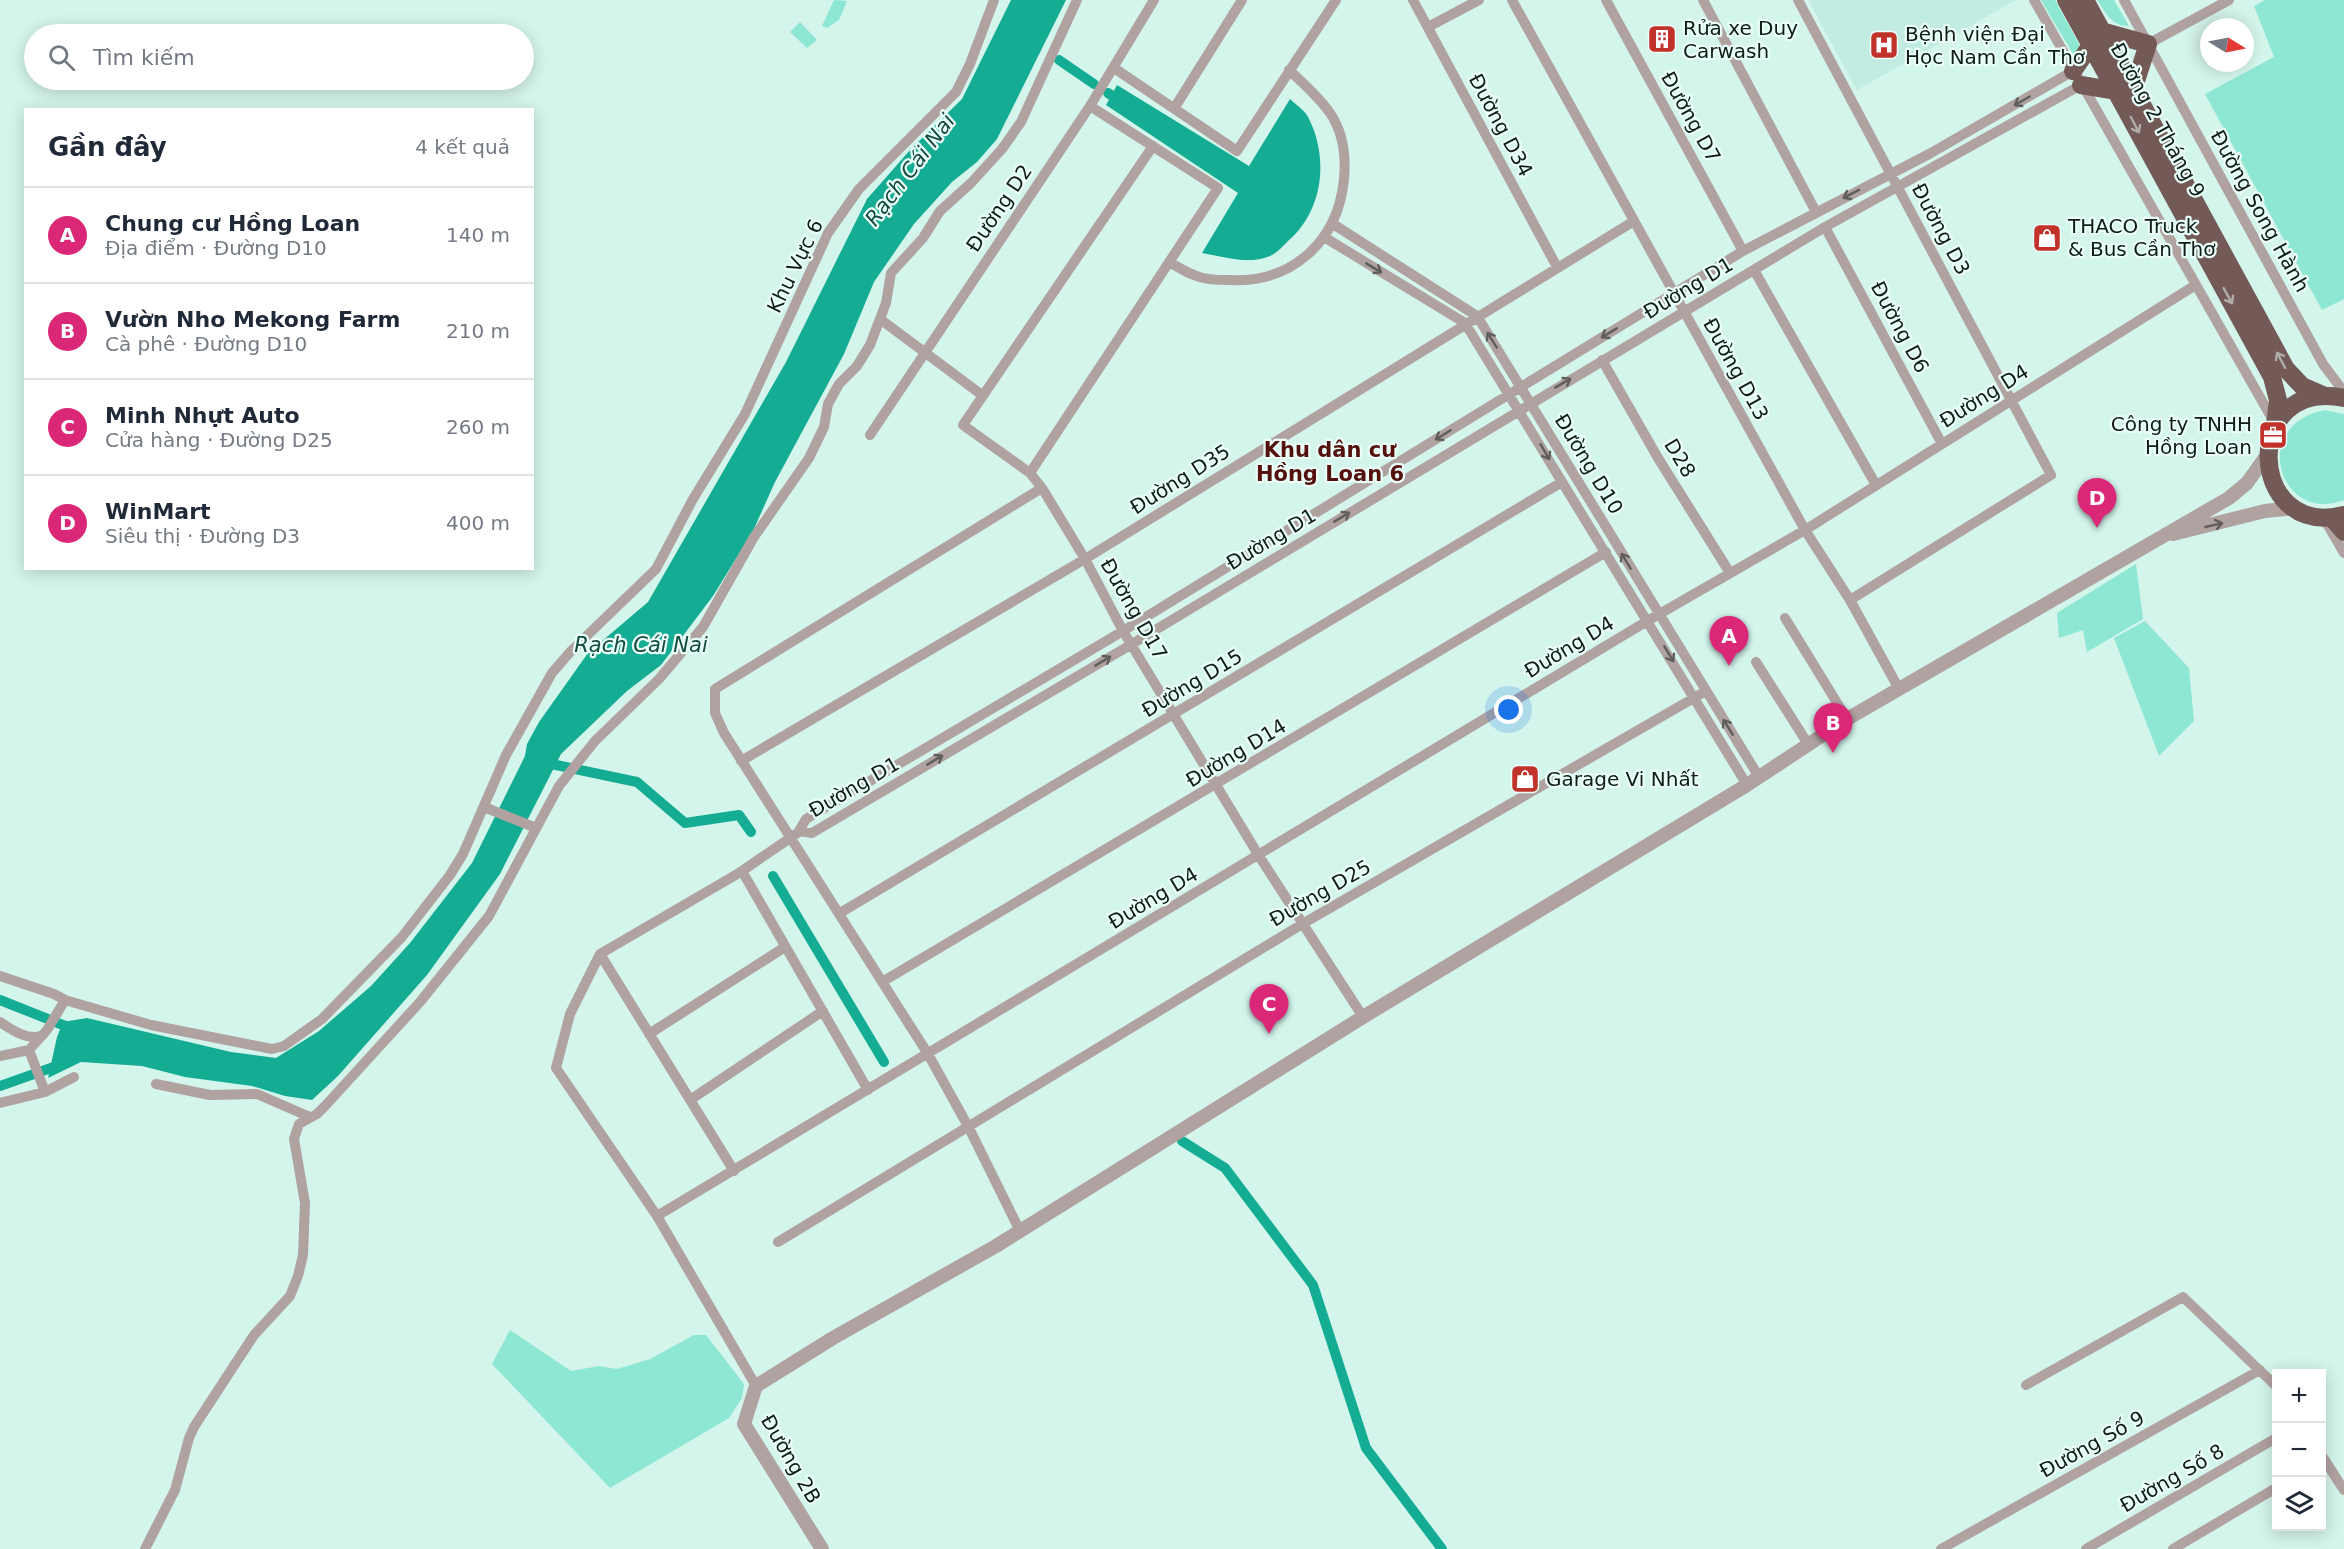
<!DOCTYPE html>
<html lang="vi">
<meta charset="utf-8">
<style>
body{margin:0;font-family:"DejaVu Sans",sans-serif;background:#f6f6f7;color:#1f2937}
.controls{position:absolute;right:18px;bottom:18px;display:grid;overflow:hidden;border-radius:0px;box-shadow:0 3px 15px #0003}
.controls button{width:54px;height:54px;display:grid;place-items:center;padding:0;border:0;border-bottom:2px solid #e0e1e3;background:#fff;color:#1f2937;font:30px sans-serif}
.compass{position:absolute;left:2200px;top:18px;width:54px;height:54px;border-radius:50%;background:#fff;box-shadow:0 3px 15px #0003;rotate:100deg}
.you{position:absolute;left:1509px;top:710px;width:21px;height:21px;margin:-15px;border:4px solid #fff;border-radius:50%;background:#1a73e8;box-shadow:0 0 0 9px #1a73e833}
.badge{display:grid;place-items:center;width:39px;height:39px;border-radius:50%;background:#db2777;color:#fff;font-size:20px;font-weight:700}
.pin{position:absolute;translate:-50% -50px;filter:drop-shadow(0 2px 3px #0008)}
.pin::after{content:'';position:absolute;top:32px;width:21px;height:18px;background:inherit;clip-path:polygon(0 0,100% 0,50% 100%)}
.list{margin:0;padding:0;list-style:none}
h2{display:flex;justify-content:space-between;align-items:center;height:78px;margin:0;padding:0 24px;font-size:26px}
h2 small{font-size:20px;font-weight:400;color:#747a83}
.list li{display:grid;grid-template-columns:39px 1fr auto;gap:18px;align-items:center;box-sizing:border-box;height:96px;padding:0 24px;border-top:2px solid #e0e1e3}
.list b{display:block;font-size:22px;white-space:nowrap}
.list p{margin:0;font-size:20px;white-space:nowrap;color:#747a83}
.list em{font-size:20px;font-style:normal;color:#747a83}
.icon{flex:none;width:33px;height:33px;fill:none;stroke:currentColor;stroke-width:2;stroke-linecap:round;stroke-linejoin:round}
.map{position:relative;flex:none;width:2344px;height:1549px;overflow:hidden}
.search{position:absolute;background:#fff;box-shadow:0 3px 15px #0003;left:24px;top:24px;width:510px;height:66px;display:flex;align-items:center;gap:15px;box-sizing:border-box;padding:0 21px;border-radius:33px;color:#747a83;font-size:22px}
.panel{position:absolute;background:#fff;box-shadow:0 3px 15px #0003;left:24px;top:108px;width:510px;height:462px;border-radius:0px}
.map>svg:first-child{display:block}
.built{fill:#c2ece1}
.green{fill:#8ee7d2}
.water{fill:#14ad93}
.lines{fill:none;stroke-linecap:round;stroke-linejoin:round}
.canal{stroke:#14ad93;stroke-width:10}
.minor{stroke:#b0a2a0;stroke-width:10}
.tertiary{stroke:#b0a2a0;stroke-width:14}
.trunk{stroke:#745a57;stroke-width:18}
.oneway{stroke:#605e5c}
.oneway2{stroke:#b0aca8}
.labels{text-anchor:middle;stroke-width:4.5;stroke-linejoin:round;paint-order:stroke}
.poi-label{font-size:20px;fill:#0f1b18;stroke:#ebfff9;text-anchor:start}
.street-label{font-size:20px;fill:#0f1b18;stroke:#ebfff9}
.water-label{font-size:21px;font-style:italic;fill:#134b40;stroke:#ebfff9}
.neighbourhood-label{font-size:21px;font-weight:bold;fill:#54100c;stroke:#ebfff9}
</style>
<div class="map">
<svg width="2344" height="1549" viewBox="0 0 2344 1549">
<rect width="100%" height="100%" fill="#d4f5ec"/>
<!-- built -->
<path class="built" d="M1808,0h208l-159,90z"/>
<!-- green -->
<path class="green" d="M834,0l13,1 -8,19 -12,8 -5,-2z
M2041,0h14l26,48 -4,5 -4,1z
M2097,0h17l15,26c-18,0 -23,-13 -32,-26z
M2265,0h79v299l-22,11 -117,-216 69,-37 -20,-51z
M800,22l17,18 -10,8 -17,-16z
M2325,410l19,4v86c-64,25 -96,-75 -19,-90z
M2136,564l7,55 -56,33 -4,-22 -24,8 -2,-25z
M2145,621l44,47 5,53 -35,35 -45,-118z
M510,1330l61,41 28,-5 18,3 33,-10 44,-24h12l38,49 -2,14 -13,20 -119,70 -118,-124z"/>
<!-- water -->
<path class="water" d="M1011,0h55l-69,139 -20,23 -25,20 -38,42 -40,58 -30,72 -69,128 -22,49 -40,65 -52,69 -34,26 -66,63 -61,120 -73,101 -89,101 -26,24 -27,-4 -33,-10 -67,-9 -43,-11 -61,-4 -33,16 9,-41 6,-15 24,-4 144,34 45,6 43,-27 52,-45 39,-43 62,-80 53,-107 2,-12 12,-22 49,-69 60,-51 138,-240 81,-163 44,-50 51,-50z
M1117,85l132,81 41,-67c6,6 16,12 19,20 20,40 14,92 -21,122 -5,5 -11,12 -18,15 -22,9 -45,1 -68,-3l36,-60 -132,-88z"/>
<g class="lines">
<!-- canal -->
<path class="canal" d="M1059,60l35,24
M1108,93l3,2
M542,762l95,20 48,41 54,-8 12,17
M773,876l111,186
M0,1000l73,29
M0,1086l62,-22
M1182,1141l43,27 88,117 53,163 76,101"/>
<!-- minor -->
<path class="minor" d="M1413,0l144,267
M1512,0l293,530 45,70 49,89
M1606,0l137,251
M1703,0l113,212
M1798,0l253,475 -201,125
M2034,0l240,422
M2124,0l199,364 21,28
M1428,27l51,-27
M2148,44l81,-44
M1114,68l123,83 99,-151
M2073,71l-142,82 -188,98 -620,380 -317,188 -7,12 13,2 320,-189 693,-417 256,-142
M1175,107l67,-107
M1153,146l-190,279 67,48 12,15 43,71 38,72 136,225 104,161
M1333,224l144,92 282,461
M1825,227l117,217
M1324,237l141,86 282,462
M1169,262c8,4 16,10 25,13 11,5 24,5 36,5 63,3 108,-39 114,-101 2,-22 -1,-47 -14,-66 -11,-16 -27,-30 -41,-43
M1754,270l122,215
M880,319l102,76
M1602,360l56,98 72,115
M870,435l220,-329 64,-106
M1030,473l188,-285 -128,-82
M2326,522l18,31
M1785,618l62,101
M1756,662l52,82
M741,761l344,-202 549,-338
M484,807l52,21
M742,871l126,219
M840,913l722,-431
M600,954l134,217
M0,976l54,18 11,6 86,25 121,24 12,-3 38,-27 80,-82 48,-62 13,-21 43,-99 46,-82 19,-22 85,-82 37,-70 52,-85 83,-181 31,-44 97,-97 14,-28 24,-64
M882,982l724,-430
M0,1022c12,8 29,20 43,13
M649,1034l136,-87
M0,1056l29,-6
M156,1084l54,11 47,-1 53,23
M45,1092l-16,-42 18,-20 18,-30
M690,1100l133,-89
M0,1103l45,-11 29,-15
M657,1216l992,-596 156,-90 389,-244
M1020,1231l-51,-103 -41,-74 -204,-321 -9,-20v-24l327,-201
M778,1242l526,-319 402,-232
M2026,1385l157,-88 93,89
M756,1386l-99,-170 -101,-148 14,-54 30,-60 139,-81 57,-39
M2322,1456l22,34
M145,1549l30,-59 14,-52 5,-11 60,-92 36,-39 8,-20 5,-21 2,-52 -11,-64 5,-15 18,-10 9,-9 94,-103 69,-86 70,-130 36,-45 64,-62 44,-52 51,-90 55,-79 15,-31 4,-23 11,-20 18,-18 13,-21 16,-42 5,-30 32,-35 17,-27 31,-28 31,-34 19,-27 56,-122
M1941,1549l319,-179
M2086,1549l190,-111
M2173,1549l103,-61"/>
<!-- tertiary -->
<path class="tertiary" d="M2173,534l92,-23 29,-3
M822,1549l-78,-125 12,-38 77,-48 163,-92 367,-229 384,-232 100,-66 382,-221 18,-15 20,-28"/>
<!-- trunk -->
<path class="trunk" d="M2066,0l206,377 6,23 -3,25
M2085,0l201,369 16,17 23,10
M2101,31l47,13 -15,46
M2073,71l18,-26
M2081,85l36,6
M2344,398c-103,-22 -98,142 0,117
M2332,518l12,14"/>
</g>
<!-- one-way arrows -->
<defs><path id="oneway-shaft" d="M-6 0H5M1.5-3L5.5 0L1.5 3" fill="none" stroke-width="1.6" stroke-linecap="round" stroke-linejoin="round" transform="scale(1.5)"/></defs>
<g class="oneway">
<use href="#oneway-shaft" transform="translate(2022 101) rotate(150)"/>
<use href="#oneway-shaft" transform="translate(1851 194) rotate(153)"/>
<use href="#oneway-shaft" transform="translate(1374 268) rotate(31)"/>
<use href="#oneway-shaft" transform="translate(1609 333) rotate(149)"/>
<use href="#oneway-shaft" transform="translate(1492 340) rotate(-122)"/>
<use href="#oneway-shaft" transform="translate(1563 383) rotate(-31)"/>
<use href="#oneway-shaft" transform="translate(1443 435) rotate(148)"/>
<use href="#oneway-shaft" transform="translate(1545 452) rotate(60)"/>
<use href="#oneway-shaft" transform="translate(1342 517) rotate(-31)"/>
<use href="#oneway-shaft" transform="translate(2214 525) rotate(-13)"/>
<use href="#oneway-shaft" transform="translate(1626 561) rotate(-121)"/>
<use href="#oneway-shaft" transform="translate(1669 654) rotate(59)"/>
<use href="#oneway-shaft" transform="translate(1103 661) rotate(-31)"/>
<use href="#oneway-shaft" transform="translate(1728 727) rotate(-122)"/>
<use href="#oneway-shaft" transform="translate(935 760) rotate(-31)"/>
</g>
<g class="oneway2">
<use href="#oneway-shaft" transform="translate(2135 125) rotate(62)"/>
<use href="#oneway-shaft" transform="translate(2228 296) rotate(61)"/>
<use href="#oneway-shaft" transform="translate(2281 360) rotate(-118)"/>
</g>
<!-- icons -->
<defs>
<g id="building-square" transform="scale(1.5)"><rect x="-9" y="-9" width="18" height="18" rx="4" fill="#c0322a" stroke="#ebfff9"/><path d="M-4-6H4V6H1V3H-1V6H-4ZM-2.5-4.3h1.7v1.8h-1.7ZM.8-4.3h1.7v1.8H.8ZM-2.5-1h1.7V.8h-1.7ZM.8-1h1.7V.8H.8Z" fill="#fff"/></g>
<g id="hospital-square" transform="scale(1.5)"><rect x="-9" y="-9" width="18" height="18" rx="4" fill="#c0322a" stroke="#ebfff9"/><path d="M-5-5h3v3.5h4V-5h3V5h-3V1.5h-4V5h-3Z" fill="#fff"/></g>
<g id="shop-square" transform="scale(1.5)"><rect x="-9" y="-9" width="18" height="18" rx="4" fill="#c0322a" stroke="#ebfff9"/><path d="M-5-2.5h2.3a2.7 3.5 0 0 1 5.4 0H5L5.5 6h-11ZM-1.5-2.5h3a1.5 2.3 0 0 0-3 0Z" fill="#fff"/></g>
<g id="office-square" transform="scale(1.5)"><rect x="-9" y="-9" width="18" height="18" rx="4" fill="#c0322a" stroke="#ebfff9"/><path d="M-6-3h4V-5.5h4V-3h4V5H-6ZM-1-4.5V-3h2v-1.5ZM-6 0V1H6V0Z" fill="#fff"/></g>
</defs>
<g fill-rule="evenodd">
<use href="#building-square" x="1662" y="39"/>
<use href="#hospital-square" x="1884" y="45"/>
<use href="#shop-square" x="2047" y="238"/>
<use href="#office-square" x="2273" y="435"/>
<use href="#shop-square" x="1525" y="779"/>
</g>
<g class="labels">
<!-- poi labels -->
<g class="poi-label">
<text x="1683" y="35">Rửa xe Duy<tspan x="1683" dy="23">Carwash</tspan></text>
<text x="1905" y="41">Bệnh viện Đại<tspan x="1905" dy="23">Học Nam Cần Thơ</tspan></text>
<text x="2068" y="233">THACO Truck<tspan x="2068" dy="23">&amp; Bus Cần Thơ</tspan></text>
<text x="2252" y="431" text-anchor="end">Công ty TNHH<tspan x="2252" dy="23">Hồng Loan</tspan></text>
<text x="1546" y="786">Garage Vi Nhất</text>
</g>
<!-- street labels -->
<g class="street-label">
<text transform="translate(1691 117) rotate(61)" y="7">Đường D7</text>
<text transform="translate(2158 120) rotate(61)" y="7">Đường 2 Tháng 9</text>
<text transform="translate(1501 125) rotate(62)" y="7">Đường D34</text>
<text transform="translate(999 208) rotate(-56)" y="7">Đường D2</text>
<text transform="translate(2260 211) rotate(61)" y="7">Đường Song Hành</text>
<text transform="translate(1941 229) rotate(62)" y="7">Đường D3</text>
<text transform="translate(795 266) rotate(-64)" y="7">Khu Vực 6</text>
<text transform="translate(1688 288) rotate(-31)" y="7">Đường D1</text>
<text transform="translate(1900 327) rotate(62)" y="7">Đường D6</text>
<text transform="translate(1736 369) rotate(61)" y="7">Đường D13</text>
<text transform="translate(1984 396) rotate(-32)" y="7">Đường D4</text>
<text transform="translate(1680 458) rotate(59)" y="7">D28</text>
<text transform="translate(1589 464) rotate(59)" y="7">Đường D10</text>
<text transform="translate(1180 479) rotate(-32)" y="7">Đường D35</text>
<text transform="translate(1271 539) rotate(-31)" y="7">Đường D1</text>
<text transform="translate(1134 609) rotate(60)" y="7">Đường D17</text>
<text transform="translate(1569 647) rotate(-31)" y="7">Đường D4</text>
<text transform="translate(1192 683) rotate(-31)" y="7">Đường D15</text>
<text transform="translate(1236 753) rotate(-31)" y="7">Đường D14</text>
<text transform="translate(854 787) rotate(-30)" y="7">Đường D1</text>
<text transform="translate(1320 893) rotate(-30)" y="7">Đường D25</text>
<text transform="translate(1153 898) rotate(-31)" y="7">Đường D4</text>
<text transform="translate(2092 1444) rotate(-29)" y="7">Đường Số 9</text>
<text transform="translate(791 1459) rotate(60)" y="7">Đường 2B</text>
<text transform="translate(2172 1478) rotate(-30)" y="7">Đường Số 8</text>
</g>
<!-- water labels -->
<g class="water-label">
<text transform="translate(910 170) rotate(-53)" y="7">Rạch Cái Nai</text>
<text x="641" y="652">Rạch Cái Nai</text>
</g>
<!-- neighbourhood labels -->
<g class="neighbourhood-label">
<text x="1330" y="457">Khu dân cư<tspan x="1330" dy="24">Hồng Loan 6</tspan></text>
</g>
</g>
</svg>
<div class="controls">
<button>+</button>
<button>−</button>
<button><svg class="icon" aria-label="layers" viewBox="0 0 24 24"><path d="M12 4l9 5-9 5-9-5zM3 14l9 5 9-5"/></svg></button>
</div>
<svg class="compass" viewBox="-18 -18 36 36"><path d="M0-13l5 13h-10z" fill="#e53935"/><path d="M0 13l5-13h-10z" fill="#747a83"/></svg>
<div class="you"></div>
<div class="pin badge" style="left:1729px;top:666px">A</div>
<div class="pin badge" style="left:1833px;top:753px">B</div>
<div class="pin badge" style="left:1269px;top:1034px">C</div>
<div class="pin badge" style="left:2097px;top:528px">D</div>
<div class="search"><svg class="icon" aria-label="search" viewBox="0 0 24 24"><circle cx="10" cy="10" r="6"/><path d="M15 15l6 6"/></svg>Tìm kiếm</div>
<section class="panel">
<h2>Gần đây<small>4 kết quả</small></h2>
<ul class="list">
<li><span class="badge">A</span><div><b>Chung cư Hồng Loan</b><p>Địa điểm · Đường D10</p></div><em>140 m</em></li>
<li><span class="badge">B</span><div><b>Vườn Nho Mekong Farm</b><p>Cà phê · Đường D10</p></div><em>210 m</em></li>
<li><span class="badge">C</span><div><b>Minh Nhựt Auto</b><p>Cửa hàng · Đường D25</p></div><em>260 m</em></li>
<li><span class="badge">D</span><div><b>WinMart</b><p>Siêu thị · Đường D3</p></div><em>400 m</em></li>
</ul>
</section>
</div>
